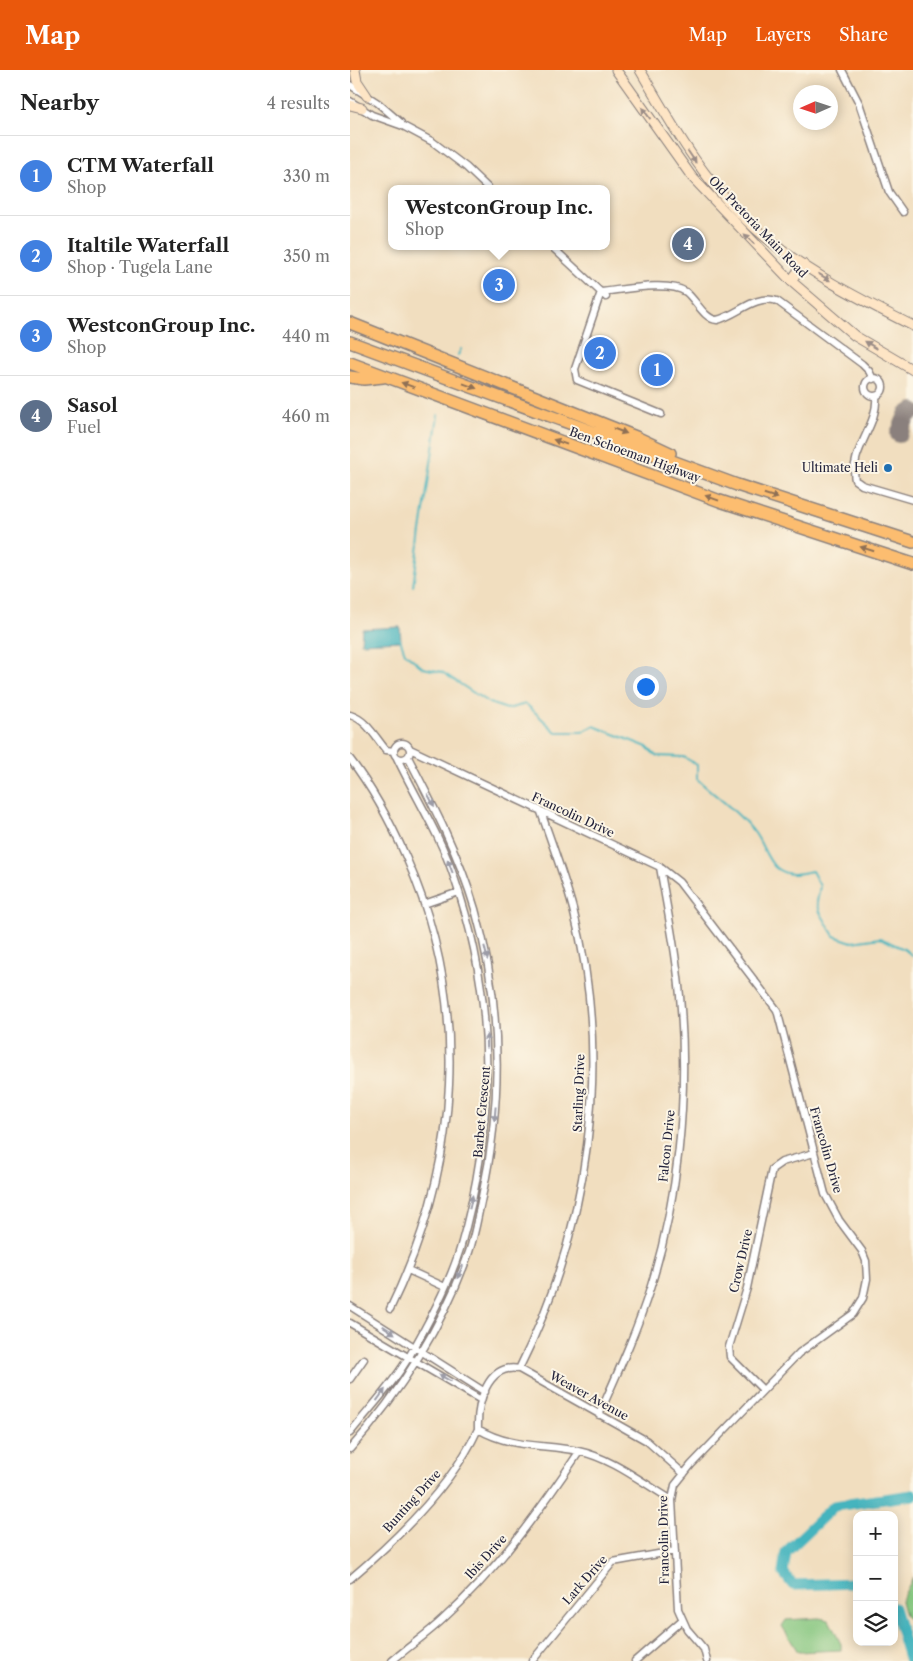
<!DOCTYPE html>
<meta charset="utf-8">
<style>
body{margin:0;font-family:"Libre Caslon Text",serif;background:#f6f6f6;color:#222}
.controls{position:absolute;right:15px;bottom:15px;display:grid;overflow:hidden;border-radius:10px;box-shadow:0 2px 12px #0003}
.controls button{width:45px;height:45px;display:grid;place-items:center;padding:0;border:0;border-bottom:1px solid #e0e0e0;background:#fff;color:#222;font:25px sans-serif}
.compass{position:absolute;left:443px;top:15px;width:45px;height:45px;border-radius:50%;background:#fff;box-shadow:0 2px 12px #0003;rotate:267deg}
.you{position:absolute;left:295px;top:616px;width:18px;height:18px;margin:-12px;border:4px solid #fff;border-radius:50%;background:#1a73e8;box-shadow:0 0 0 8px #1a73e833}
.badge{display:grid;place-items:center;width:32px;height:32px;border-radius:50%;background:#ea580c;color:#fff;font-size:16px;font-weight:700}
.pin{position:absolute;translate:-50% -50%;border:2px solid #fff;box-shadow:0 1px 5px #0006}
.popup{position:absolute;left:38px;top:115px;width:222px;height:65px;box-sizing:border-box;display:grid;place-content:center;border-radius:10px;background:#fff;filter:drop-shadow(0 1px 4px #0005);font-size:16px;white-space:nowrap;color:#767676}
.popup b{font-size:19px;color:#222}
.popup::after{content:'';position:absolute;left:50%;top:100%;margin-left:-10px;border:10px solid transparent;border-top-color:#fff}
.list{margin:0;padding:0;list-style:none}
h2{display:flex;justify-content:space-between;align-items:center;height:65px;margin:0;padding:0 20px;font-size:21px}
h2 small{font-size:16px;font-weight:400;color:#767676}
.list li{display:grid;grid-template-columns:32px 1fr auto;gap:15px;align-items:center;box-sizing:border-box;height:80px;padding:0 20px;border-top:1px solid #e0e0e0}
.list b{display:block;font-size:19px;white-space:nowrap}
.list p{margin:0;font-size:16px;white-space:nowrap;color:#767676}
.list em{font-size:16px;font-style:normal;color:#767676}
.icon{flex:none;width:28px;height:28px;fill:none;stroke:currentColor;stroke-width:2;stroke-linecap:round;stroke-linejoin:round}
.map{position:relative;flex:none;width:563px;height:1591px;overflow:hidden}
header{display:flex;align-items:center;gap:30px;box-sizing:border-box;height:70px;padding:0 25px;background:#ea580c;color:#fff}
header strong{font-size:24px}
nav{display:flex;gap:28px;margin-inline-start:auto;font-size:18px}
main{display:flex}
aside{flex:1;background:#fff}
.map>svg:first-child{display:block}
.green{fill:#85c67f;stroke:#54745d}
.water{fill:#45b4be;stroke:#346b7c}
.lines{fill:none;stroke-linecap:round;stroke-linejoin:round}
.stream{stroke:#45b4be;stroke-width:2}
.river{stroke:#45b4be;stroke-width:11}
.taxiway{stroke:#8a807d;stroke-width:18}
.street-casing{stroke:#8a807d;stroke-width:9}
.secondary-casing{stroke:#8a807d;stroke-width:11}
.highway-casing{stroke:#8a807d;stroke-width:14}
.street{stroke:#fff;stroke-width:6}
.secondary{stroke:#fee5c5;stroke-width:9}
.highway{stroke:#fcbd6f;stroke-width:11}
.oneway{fill:#9b8d87}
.oneway2{fill:#8f7055}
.oneway3{fill:#9c9ca7}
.poi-dot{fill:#1f6fb2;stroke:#fcf5e5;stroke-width:2}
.labels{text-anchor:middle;stroke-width:4;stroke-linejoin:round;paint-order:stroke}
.street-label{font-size:12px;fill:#22223b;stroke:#fcf5e5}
.poi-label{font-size:12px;fill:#22223b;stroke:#fcf5e5;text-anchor:end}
</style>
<header>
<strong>Map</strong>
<nav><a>Map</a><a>Layers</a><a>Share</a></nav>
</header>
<main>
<aside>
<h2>Nearby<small>4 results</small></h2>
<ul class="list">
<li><span class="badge" style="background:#3f7fe0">1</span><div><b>CTM Waterfall</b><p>Shop</p></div><em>330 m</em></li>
<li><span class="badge" style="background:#3f7fe0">2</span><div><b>Italtile Waterfall</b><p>Shop · Tugela Lane</p></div><em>350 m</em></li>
<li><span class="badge" style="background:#3f7fe0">3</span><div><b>WestconGroup Inc.</b><p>Shop</p></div><em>440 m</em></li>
<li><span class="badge" style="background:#5c6f8a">4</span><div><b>Sasol</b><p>Fuel</p></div><em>460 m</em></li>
</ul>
</aside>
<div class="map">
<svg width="563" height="1591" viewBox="0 0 563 1591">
<rect width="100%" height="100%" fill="#fcf5e5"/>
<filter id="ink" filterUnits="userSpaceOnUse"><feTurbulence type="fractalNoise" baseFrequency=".02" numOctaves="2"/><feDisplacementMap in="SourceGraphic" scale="10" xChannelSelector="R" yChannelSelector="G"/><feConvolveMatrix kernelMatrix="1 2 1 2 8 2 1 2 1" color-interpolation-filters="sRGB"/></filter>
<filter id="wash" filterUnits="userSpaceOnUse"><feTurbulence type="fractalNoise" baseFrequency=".0096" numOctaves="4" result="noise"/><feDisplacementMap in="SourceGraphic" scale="20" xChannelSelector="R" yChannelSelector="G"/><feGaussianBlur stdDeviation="1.12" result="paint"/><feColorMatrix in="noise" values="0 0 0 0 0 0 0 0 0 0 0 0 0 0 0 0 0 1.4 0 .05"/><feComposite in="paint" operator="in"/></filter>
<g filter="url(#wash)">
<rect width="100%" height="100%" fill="#f1debf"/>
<!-- green -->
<path class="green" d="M563,1507v45l-8,-6 -4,-15z
M469,1548l10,2 12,24v6l-43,2 -16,-26 4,-6z"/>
<!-- water -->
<path class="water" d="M50,557l1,14 -40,2 1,-14z"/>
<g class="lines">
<!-- stream -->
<path class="stream" d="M108,285l3,-6
M63,516l25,-171
M50,569l5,14 18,15 19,4 47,31 18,6 19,-5 30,28h26l12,-6 53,21 9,9 28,1 13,8v14c19,18 41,32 57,53 8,10 12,27 22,36 12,9 23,6 36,3l8,15 -3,16 3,10 14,24 18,6 28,-4 24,11 9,7"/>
<!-- river -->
<path class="river" d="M507,1513l-64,2 -10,-13 3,-20 48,-46 79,-11
M544,1538l16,53"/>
<!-- taxiway -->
<path class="taxiway" d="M549,364l8,-19 6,-4"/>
</g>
</g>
<g filter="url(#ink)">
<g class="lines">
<!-- street casing -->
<g class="street-casing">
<path id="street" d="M492,0l17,33 30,89 14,20
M0,15l28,18 23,20
M0,31l22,14 31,11 30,16 33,25 23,22
M201,176l55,51
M251,222c21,-2 68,-12 85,0 10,8 18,27 31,28 21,-5 37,-26 60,-19l85,63 7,7 4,8
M251,222l-26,77 2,11 84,34
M515 317a9 9 0 1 1 18 0a9 9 0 1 1-18 0Z
M526,326c3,29 -27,55 -21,84l7,5 51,15
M0,645c17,5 25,22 36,35l8,1
M44 681a8 8 0 1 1 16 0a8 8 0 1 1-16 0Z
M60,679l250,118 19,15 98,128 48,184 14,26 23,31 4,10 1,18 -4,19 -10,16 -54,39 -108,112 -16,20 -3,15 6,109 9,20 17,20 3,12
M0,689c23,30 41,64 56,98 66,149 54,308 -16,452
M74,834l35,-12
M58,1200l37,17
M0,1236l135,86
M0,1253l131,77
M169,1299c70,-140 94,-307 54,-460 -9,-33 -21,-65 -32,-97
M0,1309l14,-20
M412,1319l-32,-32 -1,-10 18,-59 25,-119 10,-7 32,-9
M249,1345c18,-41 37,-82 51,-126 28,-89 38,-186 31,-280 -3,-48 -13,-95 -21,-142
M0,1363c20,-25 44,-50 60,-78 19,-33 39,-70 50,-106 36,-125 37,-248 -6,-372 -14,-42 -38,-79 -57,-119
M0,1379c49,-54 95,-127 119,-197 6,-17 9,-37 13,-55 21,-96 20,-193 -7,-288 -16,-54 -41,-102 -67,-152
M322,1430c-29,-17 -60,-42 -94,-49 -36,-7 -68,-3 -100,-22 -1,-25 9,-66 41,-60l128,72 37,33
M0,1509c46,-39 103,-95 128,-150
M42,1591c16,-14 34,-26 50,-41 54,-49 97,-108 137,-168
M182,1591l81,-99 62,-11
M285,1591l47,-41"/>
</g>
<!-- secondary casing -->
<g class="secondary-casing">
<path id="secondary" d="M5,0l2,11 10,15
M266,0l76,107 99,104 64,55 58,34
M290,0c35,61 69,121 124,166 44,37 98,64 149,90
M0,35l12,3
M441,211l12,-17"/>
</g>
<!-- highway casing -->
<g class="highway-casing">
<path id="highway" d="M0,253l286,114 34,16
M0,272l387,143 176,57
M0,293l370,138 193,63
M0,307l14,2 19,-2"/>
</g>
<!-- street -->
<use href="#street" class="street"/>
<!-- secondary -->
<use href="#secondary" class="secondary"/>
<!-- highway -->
<use href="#highway" class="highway"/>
</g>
<!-- one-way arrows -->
<defs><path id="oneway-solid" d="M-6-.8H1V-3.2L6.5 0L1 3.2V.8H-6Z" transform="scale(1.25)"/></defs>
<g class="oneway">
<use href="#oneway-solid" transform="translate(296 43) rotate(-126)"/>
<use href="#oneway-solid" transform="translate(342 87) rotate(56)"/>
<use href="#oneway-solid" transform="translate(399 169) rotate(-134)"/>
<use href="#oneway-solid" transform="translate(474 207) rotate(31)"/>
<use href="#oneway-solid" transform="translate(521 275) rotate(-149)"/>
</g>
<g class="oneway2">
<use href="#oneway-solid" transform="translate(58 315) rotate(-160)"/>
<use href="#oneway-solid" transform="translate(120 316) rotate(20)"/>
<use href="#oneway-solid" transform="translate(270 361) rotate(21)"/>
<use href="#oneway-solid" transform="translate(210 372) rotate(-160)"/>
<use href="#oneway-solid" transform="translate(421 426) rotate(18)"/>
<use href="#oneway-solid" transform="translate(362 428) rotate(-160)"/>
<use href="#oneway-solid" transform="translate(517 479) rotate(-162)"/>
</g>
<g class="oneway3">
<use href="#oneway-solid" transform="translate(81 730) rotate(62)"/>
<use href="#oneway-solid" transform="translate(100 796) rotate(-111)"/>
<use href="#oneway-solid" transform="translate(136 883) rotate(77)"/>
<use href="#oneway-solid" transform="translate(137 971) rotate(-91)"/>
<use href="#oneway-solid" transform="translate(145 1044) rotate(95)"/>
<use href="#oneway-solid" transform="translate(121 1132) rotate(-77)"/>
<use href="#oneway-solid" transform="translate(110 1202) rotate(114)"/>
<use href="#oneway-solid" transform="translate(39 1260) rotate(33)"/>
<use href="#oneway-solid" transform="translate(95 1308) rotate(-149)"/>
<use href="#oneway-solid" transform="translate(31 1325) rotate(-54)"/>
</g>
</g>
<!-- markers -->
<circle class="poi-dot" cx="538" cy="398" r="5"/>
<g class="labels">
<!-- street labels -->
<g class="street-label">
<text transform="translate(408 157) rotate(46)" y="4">Old Pretoria Main Road</text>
<text transform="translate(285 385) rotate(20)" y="4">Ben Schoeman Highway</text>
<text transform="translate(223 745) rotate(25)" y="4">Francolin Drive</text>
<text transform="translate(229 1023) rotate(-88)" y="4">Starling Drive</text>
<text transform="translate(132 1042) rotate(-85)" y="4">Barbet Crescent</text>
<text transform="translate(317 1076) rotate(-84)" y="4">Falcon Drive</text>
<text transform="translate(476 1080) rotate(74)" y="4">Francolin Drive</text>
<text transform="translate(391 1191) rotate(-77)" y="4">Crow Drive</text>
<text transform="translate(239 1326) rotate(29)" y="4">Weaver Avenue</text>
<text transform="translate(62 1431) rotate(-48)" y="4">Bunting Drive</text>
<text transform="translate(314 1470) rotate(-91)" y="4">Francolin Drive</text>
<text transform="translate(136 1487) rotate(-48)" y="4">Ibis Drive</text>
<text transform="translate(235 1510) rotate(-49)" y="4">Lark Drive</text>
</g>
<!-- poi labels -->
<g class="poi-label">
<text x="528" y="402">Ultimate Heli</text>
</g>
</g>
</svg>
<div class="controls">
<button>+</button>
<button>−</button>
<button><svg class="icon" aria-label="layers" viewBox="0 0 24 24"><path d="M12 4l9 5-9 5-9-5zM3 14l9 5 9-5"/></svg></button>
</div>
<svg class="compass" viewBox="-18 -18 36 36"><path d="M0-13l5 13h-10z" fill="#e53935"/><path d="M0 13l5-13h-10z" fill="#767676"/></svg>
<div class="you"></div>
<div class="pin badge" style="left:307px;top:300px;background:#3f7fe0">1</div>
<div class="pin badge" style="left:250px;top:283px;background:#3f7fe0">2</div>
<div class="pin badge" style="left:149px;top:215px;background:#3f7fe0">3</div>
<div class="popup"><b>WestconGroup Inc.</b>Shop</div>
<div class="pin badge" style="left:338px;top:174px;background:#5c6f8a">4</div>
</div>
</main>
